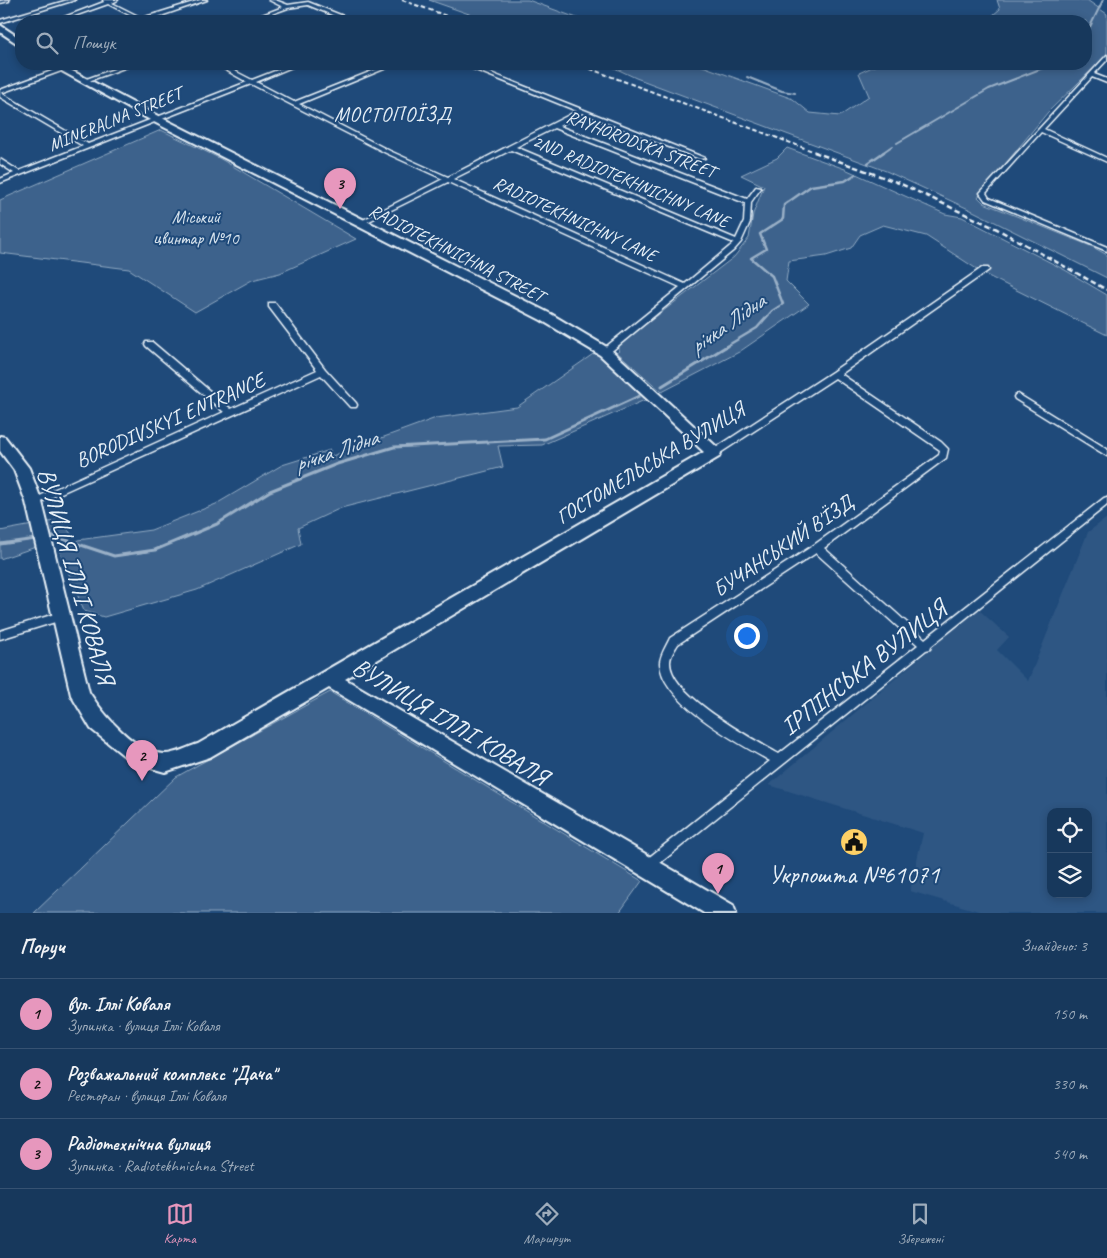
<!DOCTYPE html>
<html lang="uk">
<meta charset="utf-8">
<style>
body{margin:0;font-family:Caveat,sans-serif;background:#244365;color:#f1f3f6}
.controls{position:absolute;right:15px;bottom:15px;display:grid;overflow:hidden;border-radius:10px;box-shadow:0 2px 8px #0003}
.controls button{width:45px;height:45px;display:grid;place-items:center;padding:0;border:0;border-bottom:1px solid #365272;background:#17385c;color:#f1f3f6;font:25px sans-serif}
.you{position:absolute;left:746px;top:635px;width:18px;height:18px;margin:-12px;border:4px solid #fff;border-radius:50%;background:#1a73e8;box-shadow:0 0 0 8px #1a73e833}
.badge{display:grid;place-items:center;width:32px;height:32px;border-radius:50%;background:#e797bd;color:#111;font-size:16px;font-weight:700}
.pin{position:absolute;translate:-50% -41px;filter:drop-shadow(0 1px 2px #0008)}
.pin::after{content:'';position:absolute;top:26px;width:18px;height:15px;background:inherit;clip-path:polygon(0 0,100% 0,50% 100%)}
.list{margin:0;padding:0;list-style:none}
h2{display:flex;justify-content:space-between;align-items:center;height:65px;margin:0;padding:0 20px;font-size:21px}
h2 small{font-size:16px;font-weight:400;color:#9eacbb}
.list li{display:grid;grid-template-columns:32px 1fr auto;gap:15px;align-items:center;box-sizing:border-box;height:70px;padding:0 20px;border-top:1px solid #365272}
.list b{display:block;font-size:19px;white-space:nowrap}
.list p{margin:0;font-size:16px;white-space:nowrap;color:#9eacbb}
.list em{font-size:16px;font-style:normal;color:#9eacbb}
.icon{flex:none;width:28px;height:28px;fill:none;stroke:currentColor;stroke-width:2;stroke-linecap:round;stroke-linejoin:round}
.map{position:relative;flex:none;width:1107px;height:913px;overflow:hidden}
.search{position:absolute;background:#17385c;box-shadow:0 2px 8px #0003;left:15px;right:15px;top:15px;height:55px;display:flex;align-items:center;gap:12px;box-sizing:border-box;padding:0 18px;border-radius:20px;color:#9eacbb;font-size:19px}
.sheet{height:275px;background:#17385c}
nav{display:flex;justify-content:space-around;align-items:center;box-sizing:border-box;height:70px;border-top:1px solid #365272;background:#17385c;font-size:14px;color:#9eacbb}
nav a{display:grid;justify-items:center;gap:2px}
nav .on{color:#e797bd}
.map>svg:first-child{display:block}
.built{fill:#2e5683;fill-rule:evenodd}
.green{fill:#3c628c;stroke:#92aac2}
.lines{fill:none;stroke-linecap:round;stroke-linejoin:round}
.stream-far2{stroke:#9ab0c7;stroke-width:2}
.stream-far1{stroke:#9ab0c7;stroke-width:2.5}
.stream{stroke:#9ab0c7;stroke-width:3}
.minor-casing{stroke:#e8f1f8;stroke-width:3}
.primary-casing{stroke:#e8f1f8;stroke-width:4}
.minor{fill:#1f4a7a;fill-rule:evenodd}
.primary{fill:#1f4a7a;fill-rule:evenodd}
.rail-far1{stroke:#e8f1f8;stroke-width:2;stroke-dasharray:4.5 2.5;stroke-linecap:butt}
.rail{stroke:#e8f1f8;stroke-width:2.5;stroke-dasharray:5.5 3;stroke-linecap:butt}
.labels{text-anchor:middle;stroke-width:4;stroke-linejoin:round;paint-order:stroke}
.far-street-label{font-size:18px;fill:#e8f1f8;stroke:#1f4a7a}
.far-park-label{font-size:18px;fill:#d7e3ed;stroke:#1f4a7a}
.far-quarter-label{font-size:20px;letter-spacing:1px;fill:#e8f1f8;stroke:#1f4a7a}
.street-label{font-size:21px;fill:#e8f1f8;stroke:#1f4a7a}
.water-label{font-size:22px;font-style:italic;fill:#d4e1ec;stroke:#1f4a7a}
.near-street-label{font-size:25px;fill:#e8f1f8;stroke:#1f4a7a}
.near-poi-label{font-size:25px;fill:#e8f1f8;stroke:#1f4a7a}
</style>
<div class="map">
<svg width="1107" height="913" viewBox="0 0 1107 913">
<rect width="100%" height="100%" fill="#1f4a7a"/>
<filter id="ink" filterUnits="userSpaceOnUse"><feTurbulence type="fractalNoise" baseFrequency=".02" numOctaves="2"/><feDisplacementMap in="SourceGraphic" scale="10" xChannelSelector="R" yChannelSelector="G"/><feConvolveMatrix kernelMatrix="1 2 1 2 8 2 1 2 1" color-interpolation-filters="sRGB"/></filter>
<g filter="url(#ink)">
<!-- built -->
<path class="built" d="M1107,518v395h-122l-75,-22 13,-58 -154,-48 209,-176 31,28 -12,13 31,31 60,-149zM1051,812h37v82h-37z"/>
<!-- green -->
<path class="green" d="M429,0h99l57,21h-96z
M997,0h90l20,14v41l-59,57 -70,85 6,6 109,44 14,8v23l-134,-67 -87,-40 -250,-93 -30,-14h91l96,35 17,14 30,3 29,-20 -10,-23 20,-9h207v-43h-100l14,-12z
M161,130l58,28 137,81 -76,34 -28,7 -57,32 -66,-43 -129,-16v-53z
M787,148l58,21 100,45 17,3 103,53 42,25v40l-121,-60 -60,-39 -43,-11 -23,10 -9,13 -25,8 -37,5 -3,20 23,23 -70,48 -77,40 -44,-39 2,-9 114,-87 15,-19 4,-24 11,-28 -23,-11 36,-17z
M596,352l51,47 -105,46 -44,1 5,21 -162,41 -43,20 3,16 -104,46 -93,27 -20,-6 -24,-59 18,-12 73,-10 65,-26 66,-39 48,-15 2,6 104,-38 81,-11z
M60,520l12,15 -72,24v-28z
M330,692l312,189 -23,32h-585l142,-136z"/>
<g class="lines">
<!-- stream-far2 -->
<path class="stream-far2" d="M1086,35l17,-35
M747,77l35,14 13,2
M897,143l92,-54 64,-25
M882,153l10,-7"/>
<!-- stream-far1 -->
<path class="stream-far1" d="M868,163l16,-11
M725,347l32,-19 15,-17 11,-7 -11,-28 -21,-18 15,-9 -6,-15 23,-15 1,-14 27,-19 34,-5 11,-7"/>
<!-- stream -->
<path class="stream" d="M662,386l65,-40
M54,536l60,20 41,-6 62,-26 53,-33 67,-27 57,-17 151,-8 94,-43
M0,544l36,-5"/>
<!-- minor casing -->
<g class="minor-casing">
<path id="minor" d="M9,0v1l-9,2v-2z
M68,0h7l-75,23v-3z
M103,0h15l-6,3 30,15 58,-18h7l-61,21h-5l-33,-17 -48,17h-6l50,-19z
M269,0h6l13,5 20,-3 35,14 18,5c-7,0 -15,-3 -21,-2 -5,1 -8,2 -13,2l10,-4 -29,-12 -20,3 -36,13h-6l37,-14z
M1107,55v5l-13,14 13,5v4l-15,-6 -48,52 63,29v4l-66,-30 -55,61 3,5 118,49v4l-122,-51 -5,-7z
M128,64h7l-49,18 -5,-1z
M215,64h6l31,16 41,-16h6l-43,18 38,20 96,-38h6l-97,40 91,47 58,26 129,-66 -116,-47h7l237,94 -5,1 -118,-46 -23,13 188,73 9,-12 5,1 -10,14 -1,20 -9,20 -7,8 -126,104h-6l-1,-2 1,-2 78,-63 -232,-105 -85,42h-4v-2l84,-43 -57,-26 -135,-69 -251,99v-4l14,-6 -14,-9v-5l19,12 64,-25 -83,-49v-7l60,-22h4v2l-63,23 87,51 159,-62zM554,128l191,75 -1,19 -8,17 -220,-92zM511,150l223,93 -49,41 -232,-105z
M982,268h6l1,2 -148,104 100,68 7,7 -2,9 -122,90 101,91 179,-141 3,-1v8l-176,141 -1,3 -4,1 -276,221 -4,2 -4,-2 -2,-4 2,-4 128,-102c-30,-17 -109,-59 -110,-98 0,-8 7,-18 10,-25l144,-93 125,-90 1,-5 -105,-72 -118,77 -3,1 -4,-3 1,-2 121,-79zM816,553l102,92 -139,109c-26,-15 -110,-59 -109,-92 0,-6 5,-13 8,-18z
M269,303h6l50,66 31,34 1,2 -1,2h-6l-29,-32 -284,129h-6l-2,-2 2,-2 193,-88 -78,-66 -1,-2 1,-2h6l79,67 86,-39 -48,-63z
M1018,394l89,55v7l-92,-57 -1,-2 1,-2z
M61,612l4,1 1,3 -1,3 -65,20v-8z"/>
</g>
<!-- primary casing -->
<g class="primary-casing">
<path id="primary" d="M0,25l21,14v7l-21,-14z
M49,64h10l101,53 391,197 59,35 109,100 2,4 -2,4 -374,222 388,226 3,8h-32l-375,-225 -119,69 -45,15 -32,-9 -42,-34 -20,-34 -45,-193 -12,-32 -14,-19v-15l5,1 24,31 13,34 47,190c14,22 47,62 76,62 10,0 23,-7 33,-10l506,-292 -104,-97 -59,-35 -389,-199z"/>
</g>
<!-- minor -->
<use href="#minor" class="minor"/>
<!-- primary -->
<use href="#primary" class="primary"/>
<!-- rail-far1 -->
<path class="rail-far1" d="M402,0l59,21
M577,64l241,89"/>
<!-- rail -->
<path class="rail" d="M814,152l85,31 98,46 110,61"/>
</g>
</g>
<!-- icons -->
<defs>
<g id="civic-disc" transform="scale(1.4375)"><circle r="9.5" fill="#ffd166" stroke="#1f4a7a"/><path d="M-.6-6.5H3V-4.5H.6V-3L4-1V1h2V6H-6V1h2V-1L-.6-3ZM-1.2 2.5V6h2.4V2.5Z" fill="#111"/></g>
</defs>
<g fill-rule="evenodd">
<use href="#civic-disc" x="854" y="842"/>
</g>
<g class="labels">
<!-- far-street labels -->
<g class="far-street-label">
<text transform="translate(115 119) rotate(-22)" y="6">MINERALNA STREET</text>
<text transform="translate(641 144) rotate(21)" y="6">RAYHORODSKA STREET</text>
<text transform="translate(631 181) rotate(23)" y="6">2ND RADIOTEKHNICHNY LANE</text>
<text transform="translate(575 219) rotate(25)" y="6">RADIOTEKHNICHNY LANE</text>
<text transform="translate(457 253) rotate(27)" y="6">RADIOTEKHNICHNA STREET</text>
</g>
<!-- far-park labels -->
<g class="far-park-label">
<text x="196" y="223">Міський<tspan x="196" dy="21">цвинтар №10</tspan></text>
</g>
<!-- far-quarter labels -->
<g class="far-quarter-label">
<text x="393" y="121">МОСТОПОЇЗД</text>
</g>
<!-- street labels -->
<g class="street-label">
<text transform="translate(170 420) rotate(-24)" y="7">BORODIVSKYI ENTRANCE</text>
<text transform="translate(650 463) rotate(-31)" y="7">ГОСТОМЕЛЬСЬКА ВУЛИЦЯ</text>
<text transform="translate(783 546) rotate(-34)" y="7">БУЧАНСЬКИЙ В'ЇЗД</text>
</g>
<!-- water labels -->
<g class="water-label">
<text transform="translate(727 323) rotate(-35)" y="8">річка Лідна</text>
<text transform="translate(336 450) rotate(-19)" y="8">річка Лідна</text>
</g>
<!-- near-street labels -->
<g class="near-street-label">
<text transform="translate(77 576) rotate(74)" y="9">ВУЛИЦЯ ІЛЛІ КОВАЛЯ</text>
<text transform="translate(863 667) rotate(-38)" y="9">ІРПІНСЬКА ВУЛИЦЯ</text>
<text transform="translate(451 721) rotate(31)" y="9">ВУЛИЦЯ ІЛЛІ КОВАЛЯ</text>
</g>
<!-- near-poi labels -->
<g class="near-poi-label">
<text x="854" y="883">Укрпошта №61071</text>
</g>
</g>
</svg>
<div class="controls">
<button><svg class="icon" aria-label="locate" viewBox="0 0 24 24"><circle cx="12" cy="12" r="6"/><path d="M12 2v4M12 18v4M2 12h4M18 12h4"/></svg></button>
<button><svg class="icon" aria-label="layers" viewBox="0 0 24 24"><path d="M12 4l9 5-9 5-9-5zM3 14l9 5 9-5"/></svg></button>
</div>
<div class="you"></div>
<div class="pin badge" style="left:718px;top:894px">1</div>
<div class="pin badge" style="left:142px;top:781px">2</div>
<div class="pin badge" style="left:340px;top:209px">3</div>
<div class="search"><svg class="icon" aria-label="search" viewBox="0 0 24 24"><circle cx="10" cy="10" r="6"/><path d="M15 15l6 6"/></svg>Пошук</div>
</div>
<section class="sheet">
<h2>Поруч<small>Знайдено: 3</small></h2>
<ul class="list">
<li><span class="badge">1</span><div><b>вул. Іллі Коваля</b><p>Зупинка · вулиця Іллі Коваля</p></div><em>150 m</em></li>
<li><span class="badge">2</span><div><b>Розважальний комплекс &quot;Дача&quot;</b><p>Ресторан · вулиця Іллі Коваля</p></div><em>330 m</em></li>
<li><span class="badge">3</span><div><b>Радіотехнічна вулиця</b><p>Зупинка · Radiotekhnichna Street</p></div><em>540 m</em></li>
</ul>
</section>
<nav>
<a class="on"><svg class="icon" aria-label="map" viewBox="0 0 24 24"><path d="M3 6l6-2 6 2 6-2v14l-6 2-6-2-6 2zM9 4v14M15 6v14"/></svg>Карта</a>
<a><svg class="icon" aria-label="directions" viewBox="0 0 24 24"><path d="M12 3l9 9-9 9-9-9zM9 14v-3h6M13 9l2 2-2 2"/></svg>Маршрут</a>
<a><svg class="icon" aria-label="saved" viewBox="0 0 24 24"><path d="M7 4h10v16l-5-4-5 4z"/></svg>Збережені</a>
</nav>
